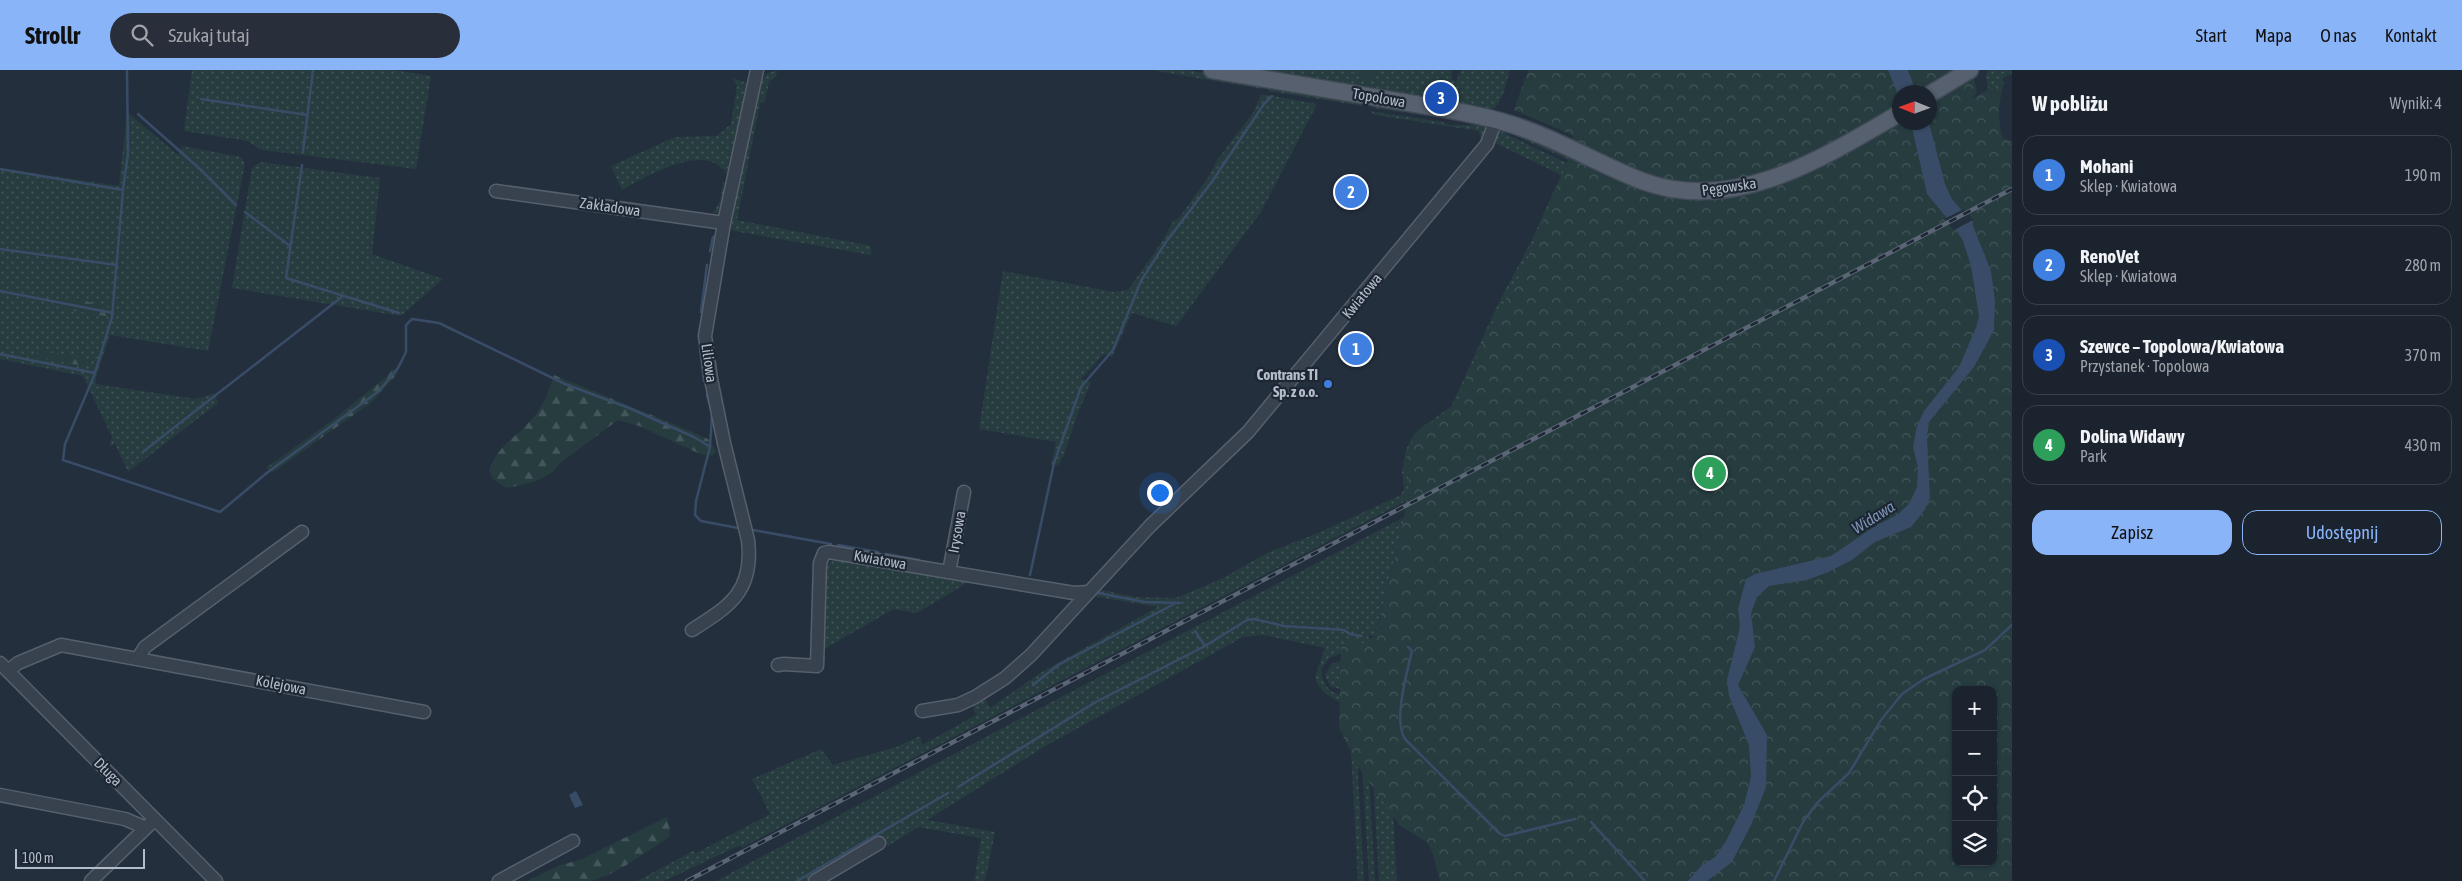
<!DOCTYPE html>
<html lang="pl">
<meta charset="utf-8">
<style>
body{margin:0;font-family:"Asap Condensed",sans-serif;background:#282f3a;color:#f1f3f6}
.controls{position:absolute;right:15px;bottom:15px;display:grid;overflow:hidden;border-radius:10px;box-shadow:0 1px 4px #0004}
.controls button{width:45px;height:45px;display:grid;place-items:center;padding:0;border:0;border-bottom:1px solid #39404a;background:#1b232e;color:#f1f3f6;font:25px sans-serif}
.compass{position:absolute;left:1892px;top:15px;width:45px;height:45px;border-radius:50%;background:#1b232e;box-shadow:0 1px 4px #0004;rotate:271deg}
.scale{position:absolute;left:15px;bottom:12px;width:130px;box-sizing:border-box;padding-left:5px;border:2px solid #b4bcc9;border-top:0;font-size:14px;line-height:18px;white-space:nowrap;color:#b4bcc9;-webkit-text-stroke:4px #1d2633;paint-order:stroke}
.you{position:absolute;left:1159px;top:422px;width:18px;height:18px;margin:-12px;border:4px solid #fff;border-radius:50%;background:#1a73e8;box-shadow:0 0 0 8px #1a73e833}
.badge{display:grid;place-items:center;width:32px;height:32px;border-radius:50%;background:#8ab4f8;color:#fff;font-size:16px;font-weight:700}
.pin{position:absolute;translate:-50% -50%;border:2px solid #fff;box-shadow:0 1px 5px #0006}
.list{margin:0;padding:0;list-style:none}
h2{display:flex;justify-content:space-between;align-items:center;height:65px;margin:0;padding:0 20px;font-size:21px}
h2 small{font-size:16px;font-weight:400;color:#a0a4aa}
.list li{display:grid;grid-template-columns:32px 1fr auto;gap:15px;align-items:center;box-sizing:border-box;height:80px;margin:0 10px 10px;padding:0 10px;border:1px solid #39404a;border-radius:15px}
.list b{display:block;font-size:19px;white-space:nowrap}
.list p{margin:0;font-size:16px;white-space:nowrap;color:#a0a4aa}
.list em{font-size:16px;font-style:normal;color:#a0a4aa}
.actions{display:flex;gap:10px;padding:15px 20px}
.actions a{flex:1;padding:11px 0;border:1px solid #8ab4f8;border-radius:15px;text-align:center;font-size:18px;color:#8ab4f8}
.actions .main{background:#8ab4f8;color:#111}
.icon{flex:none;width:28px;height:28px;fill:none;stroke:currentColor;stroke-width:2;stroke-linecap:round;stroke-linejoin:round}
.map{position:relative;flex:none;width:2012px;height:811px;overflow:hidden}
header{display:flex;align-items:center;gap:30px;box-sizing:border-box;height:70px;padding:0 25px;background:#8ab4f8;color:#111}
header strong{font-size:24px}
nav{display:flex;gap:28px;margin-inline-start:auto;font-size:18px}
.search{width:350px;height:45px;background:#282f3a;display:flex;align-items:center;gap:12px;box-sizing:border-box;padding:0 18px;border-radius:28px;color:#a0a4aa;font-size:19px}
main{display:flex}
aside{flex:1;background:#1b232e}
.map>svg:first-child{display:block}
.grass{fill:url(#grass-dots)}
.forest{fill:url(#forest-firs)}
.park{fill:url(#park-crowns);fill-rule:evenodd}
.water{fill:#394c67}
.pier{fill:#242f3e}
.lines{fill:none;stroke-linecap:round;stroke-linejoin:round}
.stream{stroke:#394c67;stroke-width:2.5}
.minor-casing{stroke:#565f6c;stroke-width:15}
.major-casing{stroke:#414a57;stroke-width:19}
.minor{stroke:#38414e;stroke-width:12}
.major{stroke:#56606e;stroke-width:16}
.rail-casing{stroke:#5a6575;stroke-width:4.5}
.rail{stroke:#1d2633;stroke-width:2.5;stroke-dasharray:8;stroke-linecap:butt}
.shop-dot{fill:#3f7fe0;stroke:#1d2633;stroke-width:2}
.labels{text-anchor:middle;stroke-width:4.5;stroke-linejoin:round;paint-order:stroke}
.street-label{font-size:15px;fill:#b4bcc9;stroke:#1d2633}
.poi-label{font-size:15px;font-weight:bold;fill:#b4bcc9;stroke:#1d2633;text-anchor:end}
.water-label{font-size:16px;font-style:italic;fill:#7c92b1;stroke:#1d2633}
</style>
<header>
<strong>Strollr</strong>
<div class="search"><svg class="icon" aria-label="search" viewBox="0 0 24 24"><circle cx="10" cy="10" r="6"/><path d="M15 15l6 6"/></svg>Szukaj tutaj</div>
<nav><a>Start</a><a>Mapa</a><a>O nas</a><a>Kontakt</a></nav>
</header>
<main>
<div class="map">
<svg width="2012" height="811" viewBox="0 0 2012 811">
<defs>
<pattern id="grass-dots" width="8" height="8" patternUnits="userSpaceOnUse" patternTransform="scale(1.25)"><rect width="8" height="8" fill="#263c3f"/><path d="M2 2h.1M6 6h.1" fill="none" stroke="#435659" stroke-width="1.8" stroke-linecap="round"/></pattern>
<pattern id="forest-firs" width="22" height="20" patternUnits="userSpaceOnUse" patternTransform="scale(1.25)"><rect width="22" height="20" fill="#263c3f"/><path d="M5 1l3.5 6h-7zM16 11l3.5 6h-7z" fill="#435659"/></pattern>
<pattern id="park-crowns" width="20" height="18" patternUnits="userSpaceOnUse" patternTransform="scale(1.25)"><rect width="20" height="18" fill="#263c3f"/><path d="M2 6a3 3 0 1 1 6 0M12 15a3 3 0 1 1 6 0" fill="none" stroke="#435659"/></pattern>
</defs>
<rect width="100%" height="100%" fill="#242f3e"/>
<!-- grass -->
<path class="grass" d="M192,0h202l37,6 -15,93 -154,-19 -15,-9 -63,-10z
M777,0l-1,7 -7,5 -4,19 -5,2 -23,117 134,26v9l-137,-24 -6,-4 30,-141 8,-12z
M1151,0h36l75,14v5z
M1238,0h110l18,9 10,-7 -1,-2h76l1,9 4,3 5,-12h49c-4,12 -7,38 -22,41l-45,-14h-13l-1,2z
M1988,0h24v4l-9,4 -6,38 -9,1c-2,32 2,28 24,50v17l-23,-32 -4,-16 5,-34 -4,-28z
M732,8l18,6 -19,87 -6,3 1,-3c-4,-2 -9,-7 -14,-9 -25,-9 -68,15 -90,28l-11,-24 64,-29 42,-1 14,-12 6,-38z
M1269,16l92,15 1,5 -94,-15z
M1261,24l56,10 -56,108 -85,114 -44,-13 -20,44 -8,-3 -23,25 10,3 -13,31 -15,44 -5,8 -7,1 5,-24 -77,-13 24,-158 111,21 14,-2 33,-47 12,-22 6,-3 30,-42 8,-16 36,-47z
M1376,35l29,2 31,10 -64,-9z
M1370,41l72,11 8,3h32l3,2 -4,14 -2,-10 -104,-16z
M127,42l51,43 4,-9 59,11 4,7 -37,187 -98,-16 -14,43v6l100,15 19,-6 3,10 -90,69 -13,-28 -6,2 3,-9 -29,-61 -83,-17v-191l119,18z
M1498,60l83,40 -135,310 -703,367 -5,-1 -74,35h-27l56,-30 3,2 74,-39 -18,-35 69,-30 12,16 63,-18 24,-11 2,9 54,-30 -5,-12 13,-6 6,11 53,-37 115,-64 -66,-11 5,-7 38,8 41,1 47,-20 44,-25 51,-20 83,-38 3,-6 -2,-18 4,-21 7,-15 10,-9 28,-19 48,-105 32,-60 30,-67 -68,-33z
M1508,60l72,28 2,8 -66,-30z
M260,92l120,16 -8,76 71,25 -42,37 -169,-28 20,-120z
M723,112l6,5 -5,18 -6,8h-5l7,-12z
M1698,293l-307,415 6,103h-18l-9,-159 34,-193h-2l-27,107h-7l6,6 -45,16 -8,12c2,19 11,22 27,29l7,20 9,162h-6l-9,-170c-11,-14 -30,-15 -34,-34l10,-29 -62,-13 -20,2 -194,107 -122,76 68,12 -10,49h-11l7,-43 -63,-11 -30,19 -5,-7 -76,42h-91l309,-165z
M833,490h5l132,21 -53,32 -23,-4 -72,41 5,-85z
M1341,591l2,29 -13,-4 -5,-11 6,-11z
M1360,657l7,15 8,139h-6z"/>
<!-- forest -->
<path class="forest" d="M1348,0h27l2,2 -5,6 -6,1z
M69,226l40,12 -3,8 -44,-7z
M38,280l50,9 -2,7 -50,-8z
M392,299l6,4 -26,29 -100,71 -6,-5 69,-50 51,-41z
M554,305l134,55 20,9 8,12 -4,5 -12,-2 -61,-28 -21,-6 -58,43c-11,18 -34,21 -54,25l-13,-9 -4,-9c11,-27 25,-30 42,-50 12,-13 18,-29 23,-45z
M667,747l3,13 -1,7c-20,13 -56,40 -79,44 -20,0 -43,0 -63,0l31,-15 24,-7z"/>
<!-- park -->
<path class="park" d="M1528,0h444l5,23 -8,7 36,-19c-7,20 -8,38 -2,58l9,2v740h-572l-7,-27 -6,-12 -27,-16 -42,-60 -19,-38 2,-82 8,-5 18,3 9,-11 26,-104 7,-47 -4,-18 10,-30 40,-27 40,-89 27,-46 53,-129 -3,-8 -58,-25zM1900,22h30v30h-30zM1956,620h37v172h-37z"/>
<!-- water -->
<path class="water" d="M1888,0h20l8,22h-16l-1,5z
M1911,53h18l16,61 7,15 19,22 20,50 4,30 -1,29 -20,37 -45,55 -2,15 3,61 -6,13 -13,16 -36,15 -23,18 -24,12 -21,8 -38,6 -12,11 -6,16 4,34 -17,38 29,50 -1,52 -15,38 -19,37 -25,19h-19l13,-15 14,-9 11,-16 18,-36 7,-28 -2,-32 -20,-49 -2,-16 13,-53 -2,-18 8,-30 9,-5 76,-18 38,-26 29,-16 11,-10 8,-17 1,-20 -5,-20 4,-21 7,-15 35,-44 18,-42 2,-9 -8,-50 -8,-25 -7,-12 -29,-35z
M576,721l7,14 -8,3 -6,-13z"/>
<!-- pier -->
<path class="pier" d="M1964,139l9,11 -19,10 -10,-11z"/>
<g class="lines">
<!-- stream -->
<path class="stream" d="M201,29l106,16
M138,44l62,55 36,36
M303,81l10,-81
M302,95l-16,113 113,35
M0,99l123,21 -11,127 -18,59 -29,68 -2,16 157,52 48,-40 111,-81 19,-23 8,-16v-27l6,-6 27,4 126,61 64,24 65,29 16,10 -14,54 -1,14 6,6 37,7
M123,120l5,-37 -1,-83
M245,142l45,34
M0,179l117,16
M710,181l3,-14
M0,221l113,22
M701,242l6,-47
M700,265v-8
M700,278l4,33
M0,284l95,19
M707,325l4,14
M710,377l2,-33
M144,381l199,-155
M753,460l78,14
M838,475l40,7
M886,484l33,6
M1030,505l24,-112 27,-76 32,-37 28,-69 25,-39 45,-59 53,-79 8,-8
M1098,523l47,9 35,1
M1195,561l10,15
M1408,577l4,4c-5,21 -19,70 -7,88l94,94 6,3 70,-17
M1033,615l25,-20 118,-62
M958,717l136,-84 111,-57 42,-26 7,-1 30,7 60,4 6,4 11,2
M1591,752l54,59
M797,811l151,-88
M1774,811l29,-59 14,-19 32,-30 32,-53 21,-26 22,-15 61,-29 27,-25"/>
<!-- minor casing -->
<g class="minor-casing">
<path id="minor" d="M496,121l228,32
M949,502l15,-80
M692,560c38,-24 62,-39 56,-90l-24,-97 -13,-64 -6,-43 19,-113 33,-153
M138,588l7,-11 157,-115
M0,593l216,218
M778,595l6,-1 33,2 3,-103 4,-10 5,-1 245,41 14,-1
M8,601l10,-8 43,-18 363,67
M922,641l36,-6 17,-8 30,-19 26,-23 119,-129 98,-94 239,-288 9,-24
M0,725l125,24 21,9
M91,811l59,-57
M499,811l74,-40
M815,811l64,-38"/>
</g>
<!-- major casing -->
<g class="major-casing">
<path id="major" d="M1212,0c64,11 127,21 191,32 35,6 72,11 107,22 46,14 88,40 132,57 92,34 181,-23 258,-68
M1930,24l40,-24"/>
</g>
<!-- minor -->
<use href="#minor" class="minor"/>
<!-- major -->
<use href="#major" class="major"/>
<!-- rail casing -->
<g class="rail-casing">
<path id="rail" d="M687,811l1325,-692"/>
</g>
<!-- rail -->
<use href="#rail" class="rail"/>
</g>
<!-- markers -->
<circle class="shop-dot" cx="1328" cy="314" r="5"/>
<g class="labels">
<!-- street labels -->
<g class="street-label">
<text transform="translate(1379 28) rotate(10)" y="5">Topolowa</text>
<text transform="translate(1729 117) rotate(-8)" y="5">Pęgowska</text>
<text transform="translate(610 137) rotate(8)" y="5">Zakładowa</text>
<text transform="translate(1362 226) rotate(-51)" y="5">Kwiatowa</text>
<text transform="translate(709 293) rotate(82)" y="5">Liliowa</text>
<text transform="translate(957 462) rotate(-80)" y="5">Irysowa</text>
<text transform="translate(880 490) rotate(10)" y="5">Kwiatowa</text>
<text transform="translate(281 615) rotate(11)" y="5">Kolejowa</text>
<text transform="translate(108 702) rotate(45)" y="5">Długa</text>
</g>
<!-- poi labels -->
<g class="poi-label">
<text x="1318" y="310">Contrans TI<tspan x="1318" dy="17">Sp. z o.o.</tspan></text>
</g>
<!-- water labels -->
<g class="water-label">
<text transform="translate(1873 447) rotate(-32)" y="6">Widawa</text>
</g>
</g>
</svg>
<div class="controls">
<button>+</button>
<button>−</button>
<button><svg class="icon" aria-label="locate" viewBox="0 0 24 24"><circle cx="12" cy="12" r="6"/><path d="M12 2v4M12 18v4M2 12h4M18 12h4"/></svg></button>
<button><svg class="icon" aria-label="layers" viewBox="0 0 24 24"><path d="M12 4l9 5-9 5-9-5zM3 14l9 5 9-5"/></svg></button>
</div>
<svg class="compass" viewBox="-18 -18 36 36"><path d="M0-13l5 13h-10z" fill="#e53935"/><path d="M0 13l5-13h-10z" fill="#a0a4aa"/></svg>
<div class="scale">100 m</div>
<div class="you"></div>
<div class="pin badge" style="left:1356px;top:279px;background:#3f7fe0">1</div>
<div class="pin badge" style="left:1351px;top:122px;background:#3f7fe0">2</div>
<div class="pin badge" style="left:1441px;top:28px;background:#1a4fb4">3</div>
<div class="pin badge" style="left:1710px;top:403px;background:#2e9e5b">4</div>
</div>
<aside>
<h2>W pobliżu<small>Wyniki: 4</small></h2>
<ul class="list">
<li><span class="badge" style="background:#3f7fe0">1</span><div><b>Mohani</b><p>Sklep · Kwiatowa</p></div><em>190 m</em></li>
<li><span class="badge" style="background:#3f7fe0">2</span><div><b>RenoVet</b><p>Sklep · Kwiatowa</p></div><em>280 m</em></li>
<li><span class="badge" style="background:#1a4fb4">3</span><div><b>Szewce – Topolowa/Kwiatowa</b><p>Przystanek · Topolowa</p></div><em>370 m</em></li>
<li><span class="badge" style="background:#2e9e5b">4</span><div><b>Dolina Widawy</b><p>Park</p></div><em>430 m</em></li>
</ul>
<div class="actions"><a class="main">Zapisz</a><a>Udostępnij</a></div>
</aside>
</main>
